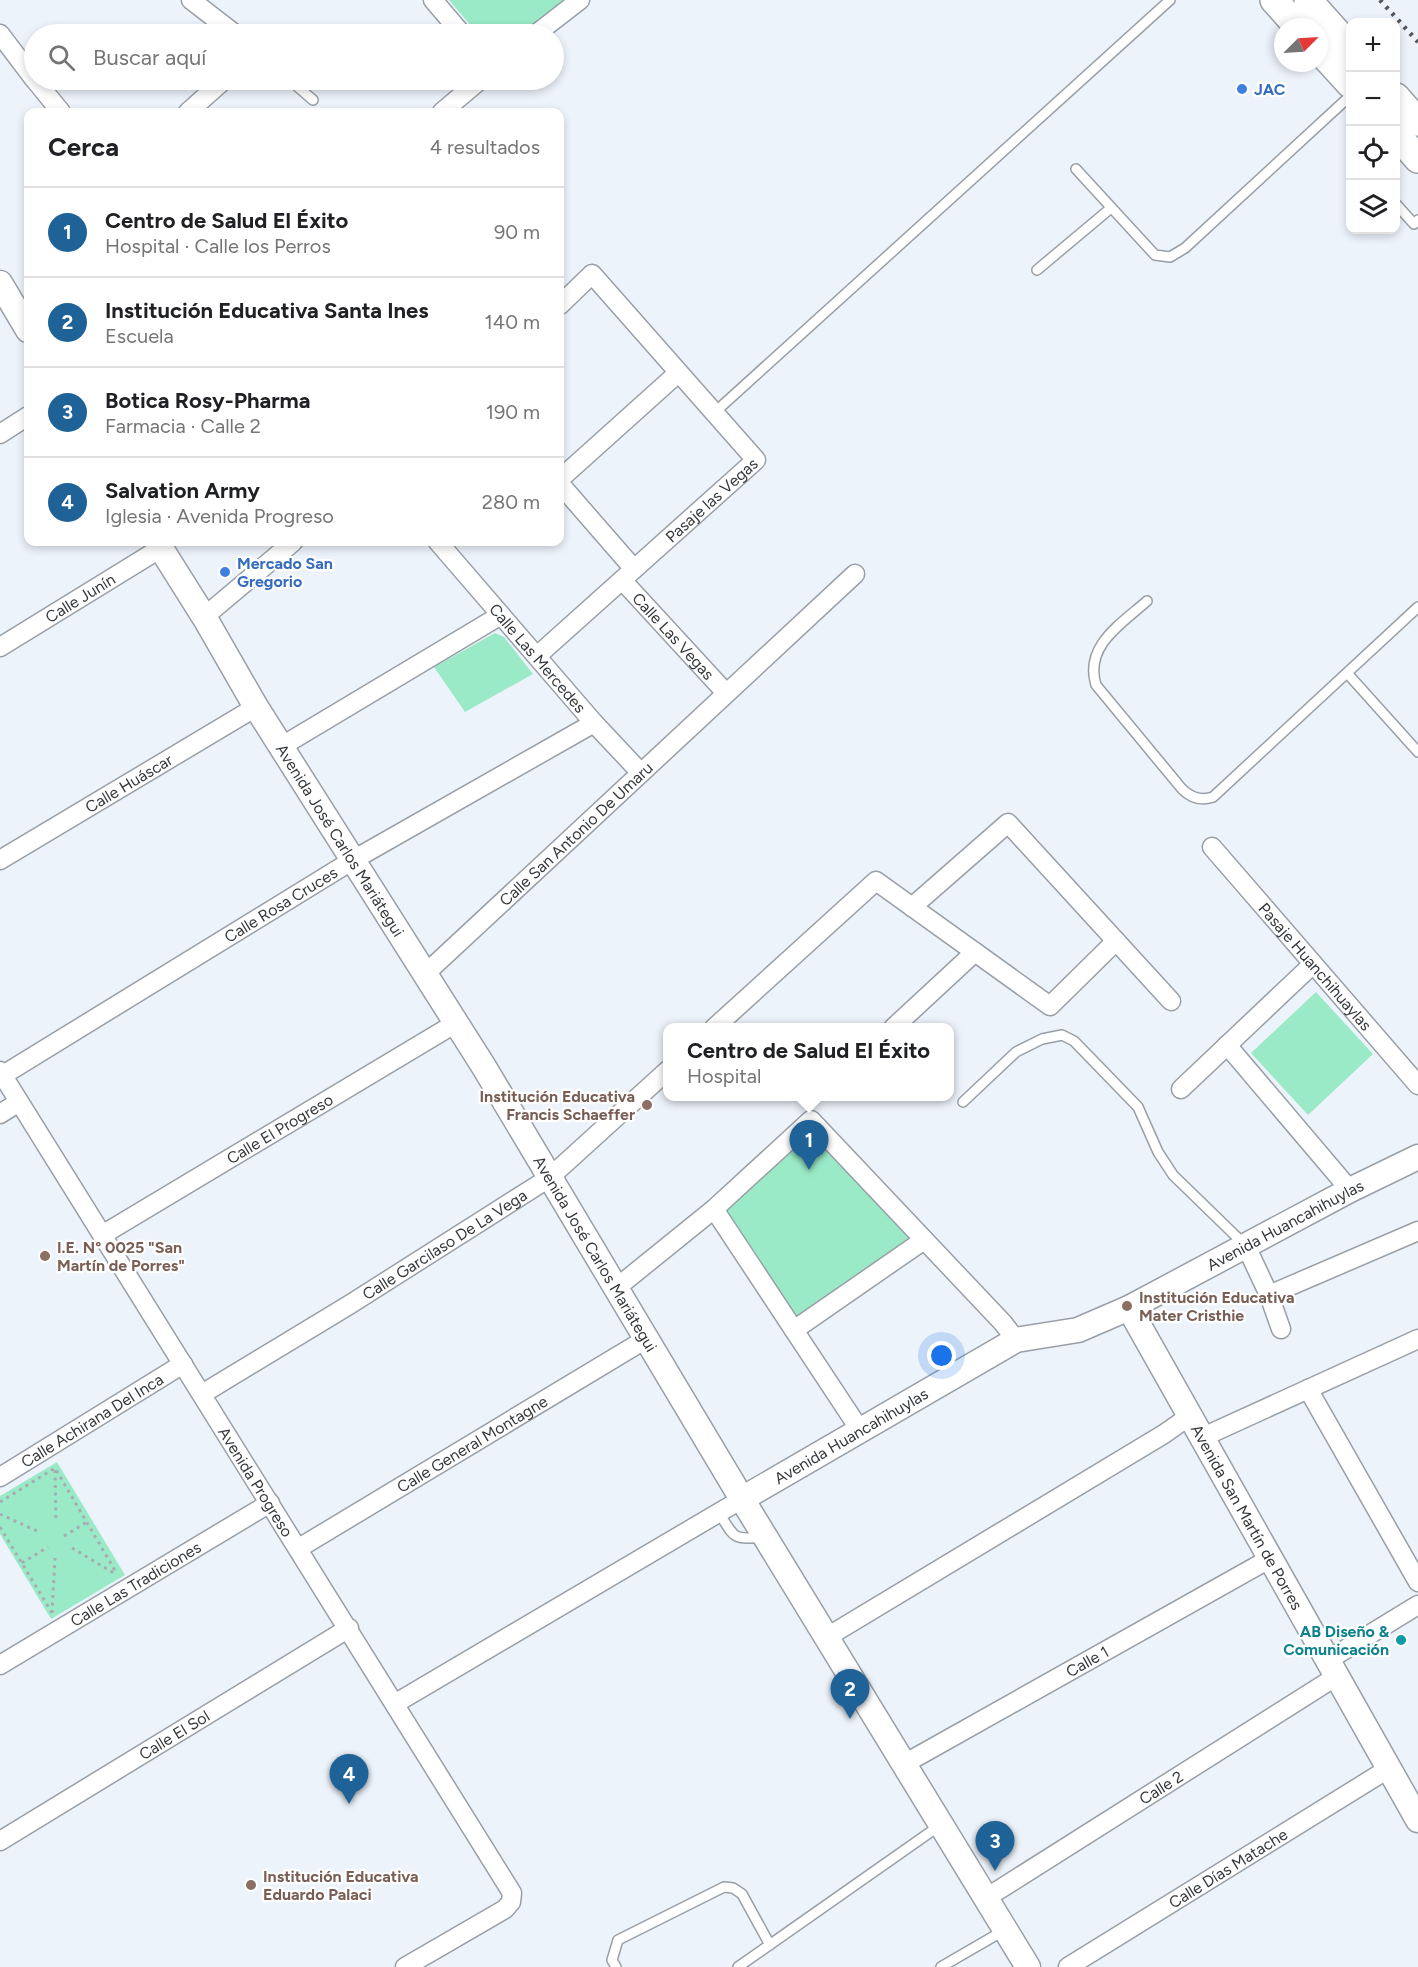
<!DOCTYPE html>
<html lang="es">
<meta charset="utf-8">
<style>
body{margin:0;font-family:Figtree,sans-serif;background:#f6f6f6;color:#202124}
.controls{position:absolute;right:18px;top:18px;display:grid;overflow:hidden;border-radius:12px;box-shadow:0 3px 9px #0003}
.controls button{width:54px;height:54px;display:grid;place-items:center;padding:0;border:0;border-bottom:2px solid #e0e0e0;background:#fff;color:#202124;font:30px sans-serif}
.compass{position:absolute;left:1274px;top:18px;width:54px;height:54px;border-radius:50%;background:#fff;box-shadow:0 3px 9px #0003;rotate:66deg}
.you{position:absolute;left:942px;top:1356px;width:21px;height:21px;margin:-15px;border:4px solid #fff;border-radius:50%;background:#1a73e8;box-shadow:0 0 0 9px #1a73e833}
.badge{display:grid;place-items:center;width:39px;height:39px;border-radius:50%;background:#1e6297;color:#fff;font-size:20px;font-weight:700}
.pin{position:absolute;translate:-50% -50px;filter:drop-shadow(0 2px 3px #0008)}
.pin::after{content:'';position:absolute;top:32px;width:21px;height:18px;background:inherit;clip-path:polygon(0 0,100% 0,50% 100%)}
.popup{position:absolute;left:663px;top:1023px;width:291px;height:78px;box-sizing:border-box;display:grid;place-content:center;border-radius:12px;background:#fff;filter:drop-shadow(0 2px 4px #0005);font-size:20px;white-space:nowrap;color:#757577}
.popup b{font-size:22px;color:#202124}
.popup::after{content:'';position:absolute;left:50%;top:100%;margin-left:-12px;border:12px solid transparent;border-top-color:#fff}
.list{margin:0;padding:0;list-style:none}
h2{display:flex;justify-content:space-between;align-items:center;height:78px;margin:0;padding:0 24px;font-size:26px}
h2 small{font-size:20px;font-weight:400;color:#757577}
.list li{display:grid;grid-template-columns:39px 1fr auto;gap:18px;align-items:center;box-sizing:border-box;height:90px;padding:0 24px;border-top:2px solid #e0e0e0}
.list b{display:block;font-size:22px;white-space:nowrap}
.list p{margin:0;font-size:20px;white-space:nowrap;color:#757577}
.list em{font-size:20px;font-style:normal;color:#757577}
.icon{flex:none;width:33px;height:33px;fill:none;stroke:currentColor;stroke-width:2;stroke-linecap:round;stroke-linejoin:round}
.map{position:relative;flex:none;width:1418px;height:1967px;overflow:hidden}
.search{position:absolute;background:#fff;box-shadow:0 3px 9px #0003;left:24px;top:24px;width:540px;height:66px;display:flex;align-items:center;gap:15px;box-sizing:border-box;padding:0 21px;border-radius:33px;color:#757577;font-size:22px}
.panel{position:absolute;background:#fff;box-shadow:0 3px 9px #0003;left:24px;top:108px;width:540px;height:438px;border-radius:12px}
.map>svg:first-child{display:block}
.park{fill:#9aeac7}
.lines{fill:none;stroke-linecap:round;stroke-linejoin:round}
.lane-casing{stroke:#999fa6;stroke-width:12}
.street-casing{stroke:#999fa6;stroke-width:21}
.secondary-casing{stroke:#999fa6;stroke-width:27}
.primary-casing{stroke:#999fa6;stroke-width:30}
.path{stroke:#a7acb2;stroke-width:3;stroke-dasharray:3 4.5;stroke-linecap:butt}
.lane{stroke:#fff;stroke-width:9}
.street{stroke:#fff;stroke-width:18}
.secondary{stroke:#fff;stroke-width:24}
.primary{stroke:#fff;stroke-width:27}
.rail{stroke:#53565a;stroke-width:4.5;stroke-dasharray:3 6;stroke-linecap:butt}
.shop-dot{fill:#3f7fe0;stroke:#fff;stroke-width:2}
.education-dot{fill:#8d6e63;stroke:#fff;stroke-width:2}
.culture-dot{fill:#0f9aa8;stroke:#fff;stroke-width:2}
.labels{text-anchor:middle;stroke-width:4.5;stroke-linejoin:round;paint-order:stroke}
.shop-label{font-size:16px;font-weight:bold;fill:#366cbe;stroke:#fff;text-anchor:start}
.street-label{font-size:16px;fill:#35383b;stroke:#fff}
.education-label{font-size:16px;font-weight:bold;fill:#785e54;stroke:#fff;text-anchor:start}
.culture-label{font-size:16px;font-weight:bold;fill:#0d838f;stroke:#fff;text-anchor:end}
</style>
<div class="map">
<svg width="1418" height="1967" viewBox="0 0 1418 1967">
<rect width="100%" height="100%" fill="#edf3fb"/>
<!-- park -->
<path class="park" d="M449,0h126l-40,34h-57z
M495,633l9,4 29,37 -68,38 -31,-45z
M1316,992l57,62 -65,61 -57,-62z
M811,1132l100,106 -48,38 -68,45 -73,-109z
M57,1462l68,113 -74,44 -51,-85v-38z"/>
<g class="lines">
<!-- lane casing -->
<g class="lane-casing">
<path id="lane" d="M290,80l23,20
M1076,169l79,86 15,2 15,-9 165,-152
M1396,204l18,20 4,-4
M1037,270l74,-62
M714,413l456,-413
M1147,601c-26,23 -63,45 -51,84l86,104c9,9 19,12 31,8l205,-190
M1347,673l71,79
M963,1102l53,-50 26,-13 20,-4 12,6 64,66 20,45 15,23 72,70
M719,1513c16,25 13,27 44,24
M616,1967l-4,-7 6,-20 106,-53 9,1 9,6 28,51
M738,1967l201,-141
M941,1967l62,-36"/>
</g>
<!-- street casing -->
<g class="street-casing">
<g id="street">
<path d="M191,0l44,34"/>
<path d="M433,0l29,34"/>
<path d="M0,34l34,45"/>
<path d="M536,34l44,-34"/>
<path d="M35,80l26,32"/>
<path d="M188,112l36,-32"/>
<path d="M442,112l38,-32"/>
<path d="M0,434l28,-18"/>
<path d="M560,479l118,-106"/>
<path d="M560,484l74,85"/>
<path id="s1" d="M438,542l156,181 47,50"/>
<path id="s2" d="M622,580l104,113"/>
<path d="M204,617l89,-75"/>
<path id="s3" d="M0,647l161,-99"/>
<path id="s4" d="M537,656l219,-196 -164,-186 -32,31"/>
<path d="M282,746l219,-131"/>
<path id="s5" d="M1212,847l206,238"/>
<path id="s6" d="M0,860l256,-153"/>
<path d="M912,907l96,-84 163,178"/>
<path id="s7" d="M425,974l430,-400"/>
<path d="M714,1028l162,-147 174,125 66,-65"/>
<path d="M893,1028l82,-76"/>
<path d="M1227,1045l123,145"/>
<path id="s8" d="M0,1071l512,822 -1,9 -6,7 -100,58"/>
<path id="s9" d="M3,1075l350,-215 241,-137"/>
<path d="M1181,1089l132,-125"/>
<path d="M0,1114l19,-12"/>
<path d="M714,1209l146,221"/>
<path id="s10" d="M102,1235l354,-212"/>
<path d="M1246,1246l23,49 12,34"/>
<path d="M615,1289l99,-80 97,-89 192,203 13,17"/>
<path d="M1269,1295l149,-64"/>
<path d="M794,1330l130,-90"/>
<path d="M1308,1389l110,193"/>
<path id="s11" d="M202,1394l147,-89 200,-127 119,-108"/>
<path d="M1203,1437l215,-98"/>
<path id="s12" d="M0,1477l183,-113"/>
<path id="s13" d="M299,1548l347,-209"/>
<path d="M827,1637l337,-203 27,-19"/>
<path d="M1328,1660l90,-55"/>
<path id="s14" d="M0,1665l270,-162"/>
<path d="M396,1703l346,-204"/>
<path id="s15" d="M904,1764l367,-206"/>
<path id="s16" d="M0,1841l349,-213"/>
<path id="s17" d="M986,1898l351,-222"/>
<path id="s18" d="M1068,1967l320,-198"/>
</g>
</g>
<!-- secondary casing -->
<g class="secondary-casing">
<g id="secondary">
<path d="M0,283l28,47"/>
<path id="s19" d="M157,542l49,78 50,87 228,360 258,432 286,468"/>
<path id="s20" d="M1129,1308l289,512"/>
<path id="s21" d="M742,1499l274,-159 62,-10 51,-22 221,-118 68,-33"/>
</g>
</g>
<!-- primary casing -->
<g class="primary-casing">
<path id="primary" d="M1274,0l24,27
M1308,0l42,47
M1319,50l31,34
M1396,97l22,25
M1396,134l22,25"/>
</g>
<!-- path -->
<path class="path" d="M55,1470l1,52
M0,1502l55,-34 62,106
M0,1514l39,18
M0,1527l52,86
M64,1536l23,-14
M72,1548l45,27
M22,1563l26,-16
M52,1613l3,-55"/>
<!-- lane -->
<use href="#lane" class="lane"/>
<!-- street -->
<use href="#street" class="street"/>
<!-- secondary -->
<use href="#secondary" class="secondary"/>
<!-- primary -->
<use href="#primary" class="primary"/>
<!-- rail -->
<path class="rail" d="M1380,0l38,42"/>
</g>
<!-- markers -->
<g class="shop-dot">
<circle cx="1242" cy="89" r="6"/>
<circle cx="225" cy="572" r="6"/>
</g>
<g class="education-dot">
<circle cx="647" cy="1105" r="6"/>
<circle cx="45" cy="1256" r="6"/>
<circle cx="1127" cy="1306" r="6"/>
<circle cx="251" cy="1885" r="6"/>
</g>
<circle class="culture-dot" cx="1401" cy="1640" r="6"/>
<g class="labels">
<!-- shop labels -->
<g class="shop-label">
<text x="1254" y="95">JAC</text>
<text x="237" y="569">Mercado San<tspan x="237" dy="18">Gregorio</tspan></text>
</g>
<!-- street labels -->
<g class="street-label">
<text dy="6" stroke="none"><textPath href="#s4" startOffset="234">Pasaje las Vegas</textPath></text>
<text dy="6" stroke="none"><textPath href="#s3" startOffset="94">Calle Junín</textPath></text>
<text dy="6" stroke="none"><textPath href="#s2" startOffset="76">Calle Las Vegas</textPath></text>
<text dy="6" stroke="none"><textPath href="#s1" startOffset="153">Calle Las Mercedes</textPath></text>
<text dy="6" stroke="none"><textPath href="#s6" startOffset="150">Calle Huáscar</textPath></text>
<text dy="6" stroke="none"><textPath href="#s7" startOffset="206">Calle San Antonio De Umaru</textPath></text>
<text dy="6" stroke="none"><textPath href="#s19" startOffset="350">Avenida José Carlos Mariátegui</textPath></text>
<text dy="6" stroke="none"><textPath href="#s9" startOffset="326">Calle Rosa Cruces</textPath></text>
<text dy="6" stroke="none"><textPath href="#s5" startOffset="158">Pasaje Huanchihuaylas</textPath></text>
<text dy="6" stroke="none"><textPath href="#s10" startOffset="207">Calle El Progreso</textPath></text>
<text dy="6" stroke="none"><textPath href="#s21" startOffset="612">Avenida Huancahihuylas</textPath></text>
<text dy="6" stroke="none"><textPath href="#s11" startOffset="285">Calle Garcilaso De La Vega</textPath></text>
<text dy="6" stroke="none"><textPath href="#s19" startOffset="836">Avenida José Carlos Mariátegui</textPath></text>
<text dy="6" stroke="none"><textPath href="#s12" startOffset="108">Calle Achirana Del Inca</textPath></text>
<text dy="6" stroke="none"><textPath href="#s21" startOffset="126">Avenida Huancahihuylas</textPath></text>
<text dy="6" stroke="none"><textPath href="#s13" startOffset="202">Calle General Montagne</textPath></text>
<text dy="6" stroke="none"><textPath href="#s8" startOffset="484">Avenida Progreso</textPath></text>
<text dy="6" stroke="none"><textPath href="#s20" startOffset="240">Avenida San Martín de Porres</textPath></text>
<text dy="6" stroke="none"><textPath href="#s14" startOffset="158">Calle Las Tradiciones</textPath></text>
<text dy="6" stroke="none"><textPath href="#s15" startOffset="210">Calle 1</textPath></text>
<text dy="6" stroke="none"><textPath href="#s16" startOffset="204">Calle El Sol</textPath></text>
<text dy="6" stroke="none"><textPath href="#s17" startOffset="207">Calle 2</textPath></text>
<text dy="6" stroke="none"><textPath href="#s18" startOffset="188">Calle Días Matache</textPath></text>
</g>
<!-- education labels -->
<g class="education-label">
<text x="635" y="1102" text-anchor="end">Institución Educativa<tspan x="635" dy="18">Francis Schaeffer</tspan></text>
<text x="57" y="1253">I.E. N° 0025 "San<tspan x="57" dy="18">Martín de Porres"</tspan></text>
<text x="1139" y="1303">Institución Educativa<tspan x="1139" dy="18">Mater Cristhie</tspan></text>
<text x="263" y="1882">Institución Educativa<tspan x="263" dy="18">Eduardo Palaci</tspan></text>
</g>
<!-- culture labels -->
<g class="culture-label">
<text x="1389" y="1637">AB Diseño &amp;<tspan x="1389" dy="18">Comunicación</tspan></text>
</g>
</g>
</svg>
<div class="controls">
<button>+</button>
<button>−</button>
<button><svg class="icon" aria-label="locate" viewBox="0 0 24 24"><circle cx="12" cy="12" r="6"/><path d="M12 2v4M12 18v4M2 12h4M18 12h4"/></svg></button>
<button><svg class="icon" aria-label="layers" viewBox="0 0 24 24"><path d="M12 4l9 5-9 5-9-5zM3 14l9 5 9-5"/></svg></button>
</div>
<svg class="compass" viewBox="-18 -18 36 36"><path d="M0-13l5 13h-10z" fill="#e53935"/><path d="M0 13l5-13h-10z" fill="#757577"/></svg>
<div class="you"></div>
<div class="pin badge" style="left:809px;top:1170px">1</div>
<div class="popup"><b>Centro de Salud El Éxito</b>Hospital</div>
<div class="pin badge" style="left:850px;top:1719px">2</div>
<div class="pin badge" style="left:995px;top:1871px">3</div>
<div class="pin badge" style="left:349px;top:1804px">4</div>
<div class="search"><svg class="icon" aria-label="search" viewBox="0 0 24 24"><circle cx="10" cy="10" r="6"/><path d="M15 15l6 6"/></svg>Buscar aquí</div>
<section class="panel">
<h2>Cerca<small>4 resultados</small></h2>
<ul class="list">
<li><span class="badge">1</span><div><b>Centro de Salud El Éxito</b><p>Hospital · Calle los Perros</p></div><em>90 m</em></li>
<li><span class="badge">2</span><div><b>Institución Educativa Santa Ines</b><p>Escuela</p></div><em>140 m</em></li>
<li><span class="badge">3</span><div><b>Botica Rosy-Pharma</b><p>Farmacia · Calle 2</p></div><em>190 m</em></li>
<li><span class="badge">4</span><div><b>Salvation Army</b><p>Iglesia · Avenida Progreso</p></div><em>280 m</em></li>
</ul>
</section>
</div>
